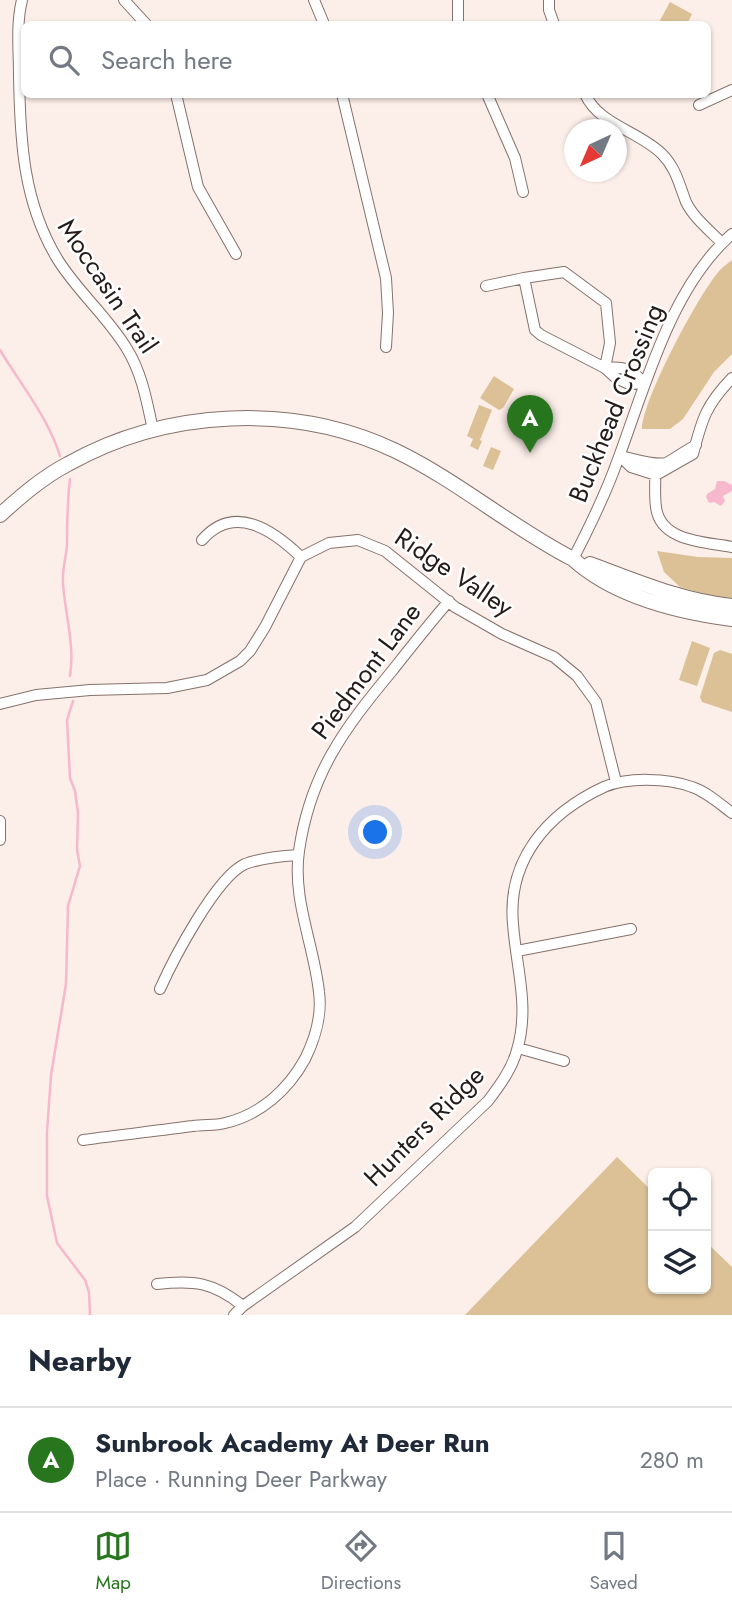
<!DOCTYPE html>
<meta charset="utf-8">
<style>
body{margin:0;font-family:Jost,sans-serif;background:#f6f6f7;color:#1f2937}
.controls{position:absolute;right:21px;bottom:21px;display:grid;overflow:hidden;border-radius:10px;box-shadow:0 2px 5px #0004}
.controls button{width:63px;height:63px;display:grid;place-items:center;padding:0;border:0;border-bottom:2px solid #e0e1e3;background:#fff;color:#1f2937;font:35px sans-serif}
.compass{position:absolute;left:564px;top:119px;width:63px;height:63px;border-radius:50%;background:#fff;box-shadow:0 2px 5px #0004;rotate:224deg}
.you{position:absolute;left:376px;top:833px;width:24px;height:24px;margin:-18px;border:5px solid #fff;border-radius:50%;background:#1a73e8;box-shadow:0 0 0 10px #1a73e833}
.badge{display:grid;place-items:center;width:46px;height:46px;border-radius:50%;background:#27761e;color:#fff;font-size:23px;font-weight:700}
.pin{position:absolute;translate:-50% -58px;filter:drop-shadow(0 2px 4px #0008)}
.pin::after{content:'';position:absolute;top:37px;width:24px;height:21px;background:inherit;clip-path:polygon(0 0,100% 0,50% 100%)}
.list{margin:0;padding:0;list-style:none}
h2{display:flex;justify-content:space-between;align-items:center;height:91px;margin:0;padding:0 28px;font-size:30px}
h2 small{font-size:23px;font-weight:400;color:#747a83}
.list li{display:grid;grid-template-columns:46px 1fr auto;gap:21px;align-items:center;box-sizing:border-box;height:105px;padding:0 28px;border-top:2px solid #e0e1e3}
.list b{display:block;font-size:26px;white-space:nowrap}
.list p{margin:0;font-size:23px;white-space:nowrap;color:#747a83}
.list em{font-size:23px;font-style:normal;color:#747a83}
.icon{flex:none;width:38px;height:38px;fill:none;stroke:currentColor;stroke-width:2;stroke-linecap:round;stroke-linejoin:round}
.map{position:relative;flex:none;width:732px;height:1315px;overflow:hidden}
.search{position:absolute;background:#fff;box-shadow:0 2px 5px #0004;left:21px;right:21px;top:21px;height:77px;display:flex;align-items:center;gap:18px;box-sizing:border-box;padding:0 24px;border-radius:10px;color:#747a83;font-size:26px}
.sheet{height:196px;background:#fff}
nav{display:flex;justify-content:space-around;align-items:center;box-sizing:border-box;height:98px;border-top:2px solid #e0e1e3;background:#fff;font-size:19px;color:#747a83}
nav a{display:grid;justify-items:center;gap:4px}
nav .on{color:#27761e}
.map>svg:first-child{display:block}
.green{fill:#dcc196}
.water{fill:#f6b8cd}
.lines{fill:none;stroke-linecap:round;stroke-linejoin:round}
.stream{stroke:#f6b8cd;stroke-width:2.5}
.minor-casing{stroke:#86716b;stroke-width:12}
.tertiary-casing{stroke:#86716b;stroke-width:16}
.minor{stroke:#fff;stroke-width:10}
.tertiary{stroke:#fff;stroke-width:14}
.labels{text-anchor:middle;stroke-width:5;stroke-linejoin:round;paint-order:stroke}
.street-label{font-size:26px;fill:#251c1a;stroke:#fff}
</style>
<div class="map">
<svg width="732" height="1315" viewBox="0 0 732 1315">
<rect width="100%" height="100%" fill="#fceee9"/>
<!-- green -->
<path class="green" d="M670,2l22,12 -5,10h-29z
M732,260v94l-18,18 -31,47 -13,10h-28c0,-28 57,-136 78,-159 3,-3 8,-7 12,-10z
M494,376l20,13 -11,19 -4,2 -19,-12z
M479,405l13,5 -12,30 2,1 -4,9 -8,-4 3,-7 -6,-3z
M491,447l10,4 -8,19 -10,-4z
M657,551l41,6 34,1v44l-52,-15 -16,-15z
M692,641l18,7 -13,38 -18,-6z
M720,650l12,4v58l-30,-10 -2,-5 14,-44z
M617,1157l36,35v97h53v-47l26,25v48h-267z"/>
<!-- water -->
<path class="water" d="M717,481h7l8,4v6l-9,5 2,5 -4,5 -7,-4 -5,1 -3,-6 1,-3 8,-5z"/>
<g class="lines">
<!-- stream -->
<path class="stream" d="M0,350c21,35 48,67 60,106
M70,479c-3,24 -3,43 -3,66 -1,13 -5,25 -4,38 2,32 12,61 7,93
M73,701l-6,19 3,58 5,13 3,22 -1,37 3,16 -12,40 -2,78 -15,91 -4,57v64l10,47 28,37 4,12 1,23"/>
<!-- minor casing -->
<g class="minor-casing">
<path id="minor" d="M22,0c-6,24 -3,50 -3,75 1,65 4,128 39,185 20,32 50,57 69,89 15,24 20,53 26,81
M124,0l22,24
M314,0l10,24
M549,0v10l5,14
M458,24v-24
M176,94l22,93 38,67
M342,94l44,184 2,35 -2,34
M487,94l28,64 8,34
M585,94c14,31 54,37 77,60 14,14 17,30 24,48 7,15 24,29 36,41
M699,105l33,-15
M486,286l38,-8
M605,368l5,-25 -4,-40 -42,-31 -40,6 11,52 6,5 64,33 11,10 13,6 15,-1
M605,368c18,-2 27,1 39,15
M620,456l11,11 25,8 37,-21c9,-35 13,-49 39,-76
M620,456c11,2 35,10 46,7 5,-2 22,-14 30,-18
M655,464c1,14 -1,29 1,43 4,35 50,35 76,40
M202,540c32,-37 71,-10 99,17
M573,559c16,-31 32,-63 44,-97 28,-74 53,-174 115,-228
M0,704l36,-9 54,-5 77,-2 40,-8 33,-19 10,-10 15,-24 36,-70 28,-14 29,-3 27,11 70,56 47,27 52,23 23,19 19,26 20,80
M0,821v19
M517,951l114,-22
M160,989c13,-29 56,-112 85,-125 16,-6 36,-8 53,-9
M518,1048l46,13
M83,1140c36,-5 73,-9 110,-14 10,-2 22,0 32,-3 35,-8 63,-33 80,-64 10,-20 17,-45 14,-67 -5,-47 -27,-93 -20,-141 11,-77 45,-122 93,-180 19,-24 37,-47 57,-70
M157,1284c37,-4 56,-2 86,22
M234,1315l9,-9 112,-79 133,-126c12,-16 24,-32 29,-51 13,-43 -1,-83 -4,-126 -6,-65 35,-111 91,-137 23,-10 64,-9 88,0 15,5 28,17 40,26"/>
</g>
<!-- tertiary casing -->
<g class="tertiary-casing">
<path id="tertiary" d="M0,515c21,-19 43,-38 68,-51 98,-55 226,-62 328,-13 62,30 115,76 177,108 41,37 105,53 159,60
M590,564c46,17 92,37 142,42"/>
</g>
<!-- minor -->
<use href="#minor" class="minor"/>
<!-- tertiary -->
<use href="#tertiary" class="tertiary"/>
</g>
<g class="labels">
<!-- street labels -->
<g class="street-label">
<text transform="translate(108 286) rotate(56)" y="9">Moccasin Trail</text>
<text transform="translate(616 403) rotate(-68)" y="9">Buckhead Crossing</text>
<text transform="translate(454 572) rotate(34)" y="9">Ridge Valley</text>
<text transform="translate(366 671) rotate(-53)" y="9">Piedmont Lane</text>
<text transform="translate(424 1126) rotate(-45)" y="9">Hunters Ridge</text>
</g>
</g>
</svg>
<div class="controls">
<button><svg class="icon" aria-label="locate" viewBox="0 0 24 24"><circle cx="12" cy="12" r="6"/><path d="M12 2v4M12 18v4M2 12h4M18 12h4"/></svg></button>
<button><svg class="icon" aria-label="layers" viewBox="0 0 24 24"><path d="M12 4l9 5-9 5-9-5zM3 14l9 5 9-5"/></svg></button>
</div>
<svg class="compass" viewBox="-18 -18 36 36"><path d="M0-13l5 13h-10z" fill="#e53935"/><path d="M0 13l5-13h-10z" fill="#747a83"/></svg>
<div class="you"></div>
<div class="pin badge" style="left:530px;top:453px">A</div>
<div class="search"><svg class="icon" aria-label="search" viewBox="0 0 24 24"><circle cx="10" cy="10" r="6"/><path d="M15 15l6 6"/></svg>Search here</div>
</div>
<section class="sheet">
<h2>Nearby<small></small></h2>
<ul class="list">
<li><span class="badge">A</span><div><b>Sunbrook Academy At Deer Run</b><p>Place · Running Deer Parkway</p></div><em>280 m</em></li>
</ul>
</section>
<nav>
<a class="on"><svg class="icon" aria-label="map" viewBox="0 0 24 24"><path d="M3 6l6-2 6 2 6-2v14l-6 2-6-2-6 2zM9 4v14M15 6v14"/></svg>Map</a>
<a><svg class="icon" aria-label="directions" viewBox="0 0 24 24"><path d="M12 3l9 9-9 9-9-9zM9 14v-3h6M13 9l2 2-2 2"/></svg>Directions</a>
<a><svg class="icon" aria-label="saved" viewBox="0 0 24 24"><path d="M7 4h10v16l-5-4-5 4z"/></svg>Saved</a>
</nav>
